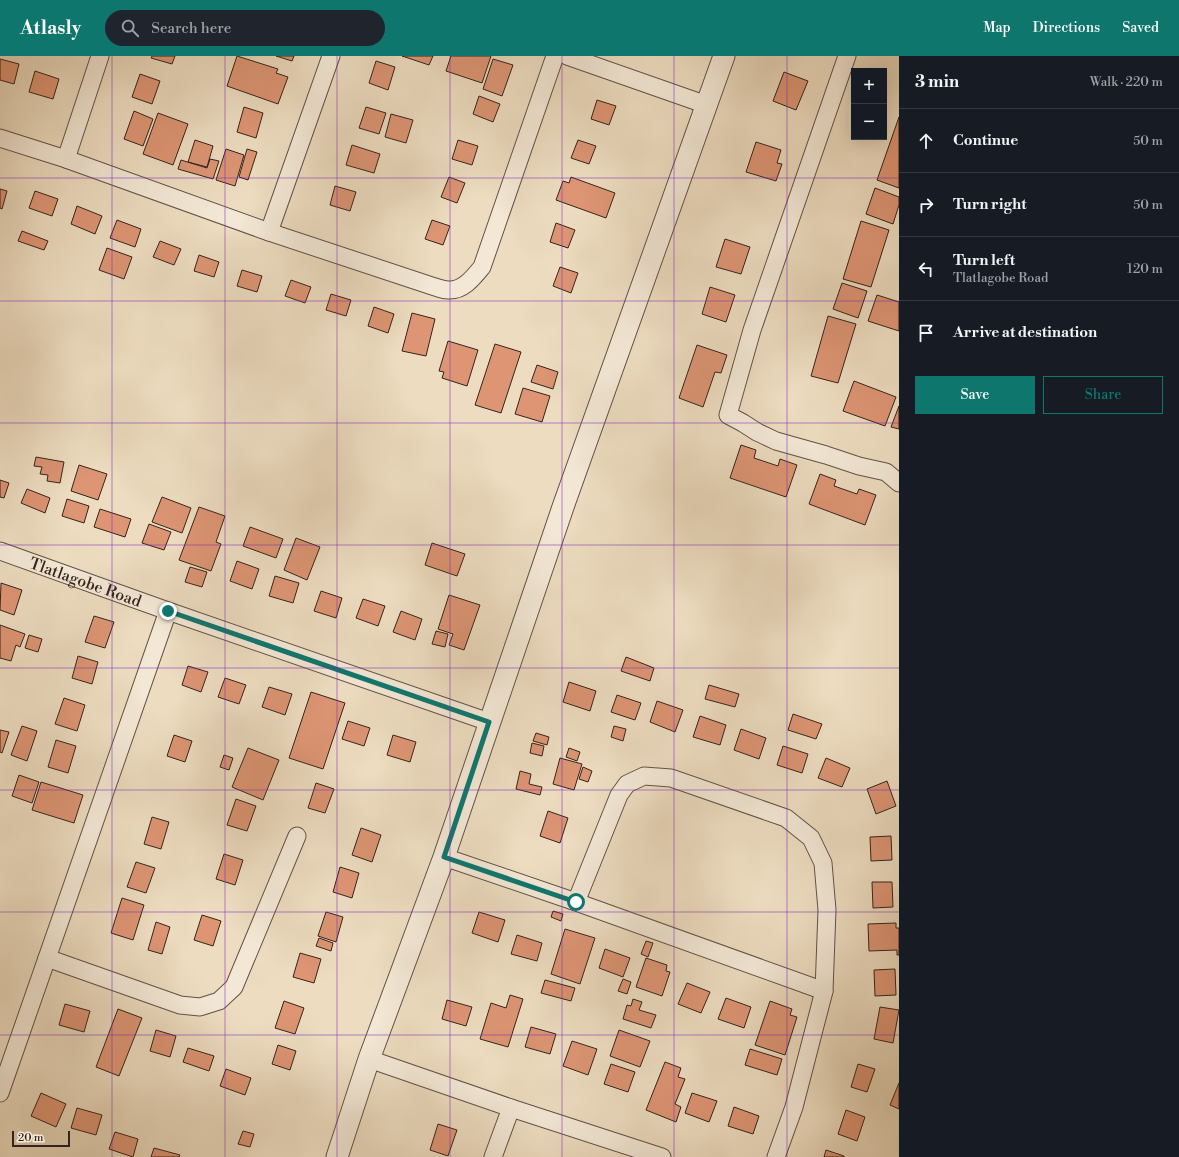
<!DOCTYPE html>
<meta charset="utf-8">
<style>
body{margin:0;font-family:"Libre Bodoni",serif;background:#20242c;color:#f1f3f6}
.controls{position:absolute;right:12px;top:12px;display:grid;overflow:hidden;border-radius:0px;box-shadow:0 4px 16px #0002}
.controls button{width:36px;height:36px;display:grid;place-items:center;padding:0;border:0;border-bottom:1px solid #363941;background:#171b24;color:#f1f3f6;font:20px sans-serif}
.scale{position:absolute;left:12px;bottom:10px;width:58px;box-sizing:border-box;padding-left:4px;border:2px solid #34241d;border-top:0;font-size:11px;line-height:14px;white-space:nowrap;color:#34241d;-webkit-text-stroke:3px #f3e8d6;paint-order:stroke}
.stop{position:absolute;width:12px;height:12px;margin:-9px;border:3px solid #0f766e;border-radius:50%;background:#fff}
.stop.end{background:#0f766e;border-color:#fff;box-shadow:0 1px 4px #0008}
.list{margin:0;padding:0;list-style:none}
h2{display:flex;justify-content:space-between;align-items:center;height:52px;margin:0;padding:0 16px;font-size:17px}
h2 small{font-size:13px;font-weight:400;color:#9ea1a6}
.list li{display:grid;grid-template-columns:26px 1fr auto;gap:12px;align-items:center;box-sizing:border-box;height:64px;padding:0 16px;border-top:1px solid #363941}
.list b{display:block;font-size:15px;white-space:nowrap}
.list p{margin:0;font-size:13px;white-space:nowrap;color:#9ea1a6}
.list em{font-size:13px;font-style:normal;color:#9ea1a6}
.actions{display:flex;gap:8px;padding:12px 16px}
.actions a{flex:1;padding:9px 0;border:1px solid #0f766e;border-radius:0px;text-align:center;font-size:14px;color:#0f766e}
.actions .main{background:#0f766e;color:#fff}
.icon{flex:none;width:22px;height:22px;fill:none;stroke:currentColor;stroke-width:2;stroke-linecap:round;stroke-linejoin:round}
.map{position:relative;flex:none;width:899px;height:1101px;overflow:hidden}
header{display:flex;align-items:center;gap:24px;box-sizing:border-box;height:56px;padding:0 20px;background:#0f766e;color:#fff}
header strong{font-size:19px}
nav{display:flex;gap:22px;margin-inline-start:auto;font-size:14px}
.search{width:280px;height:36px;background:#20242c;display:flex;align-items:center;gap:10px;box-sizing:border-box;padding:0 14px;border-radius:22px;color:#9ea1a6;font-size:15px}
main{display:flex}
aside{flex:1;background:#171b24}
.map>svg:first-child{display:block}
.building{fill:#dd9574;stroke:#34241d}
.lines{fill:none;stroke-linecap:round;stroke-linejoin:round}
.minor-casing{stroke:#625246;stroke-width:19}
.tertiary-casing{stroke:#625246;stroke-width:23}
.minor{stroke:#f3e8d6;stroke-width:17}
.tertiary{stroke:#f3e8d6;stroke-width:21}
.route{stroke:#0f766e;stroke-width:5}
.grid{fill:none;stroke:#7b2cbf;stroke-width:1;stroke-opacity:0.55}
.labels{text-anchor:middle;stroke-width:3;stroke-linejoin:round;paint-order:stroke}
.street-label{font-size:16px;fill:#34241d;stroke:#f3e8d6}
</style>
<header>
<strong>Atlasly</strong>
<div class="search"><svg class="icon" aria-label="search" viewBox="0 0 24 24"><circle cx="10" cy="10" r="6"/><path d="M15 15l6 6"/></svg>Search here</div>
<nav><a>Map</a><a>Directions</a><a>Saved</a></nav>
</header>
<main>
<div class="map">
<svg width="899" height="1101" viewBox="0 0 899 1101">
<rect width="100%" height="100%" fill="#eddcc0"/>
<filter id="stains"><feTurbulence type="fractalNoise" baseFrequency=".005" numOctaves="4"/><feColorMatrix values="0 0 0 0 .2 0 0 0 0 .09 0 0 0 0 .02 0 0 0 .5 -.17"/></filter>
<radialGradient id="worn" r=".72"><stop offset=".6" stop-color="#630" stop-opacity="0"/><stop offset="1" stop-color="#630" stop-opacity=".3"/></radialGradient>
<!-- building -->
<path class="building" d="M152,0h23l-3,8 -21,-6z
M237,0l41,13 -2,4 12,4 -10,27 -51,-18z
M276,0h18l-2,5z
M402,0h31l-4,9z
M451,0h40l-9,27 -36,-12z
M0,3l19,5 -5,20 -14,-4z
M493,3l20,6 -11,31 -19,-7z
M376,5l19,6 -7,23 -19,-7z
M35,15l24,8 -6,20 -24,-7z
M784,16l24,9 -12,29 -23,-9z
M140,18l20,7 -8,23 -20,-7z
M479,40l21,8 -7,18 -20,-8z
M597,44l19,6 -7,19 -18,-6z
M244,51l19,6 -7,25 -19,-6z
M366,51l20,6 -7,21 -20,-6z
M134,55l19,8 -10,27 -19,-7z
M158,57l30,11 -15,41 -30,-11z
M391,58l22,6 -7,23 -21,-6z
M899,61v71l-22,-8z
M195,84l18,6 -6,21 -19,-5z
M458,84l20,6 -6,19 -20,-6z
M578,84l18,6 -7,18 -18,-6z
M756,86l25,8 -4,13 5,1 -6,17 -30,-9z
M352,89l28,9 -6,19 -28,-8z
M226,93l18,6 -9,31 -19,-6z
M247,93l10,3 -9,28 -9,-3z
M210,103l9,2 -6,18 -35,-10 3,-9 26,8z
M449,121l16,6 -8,20 -16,-6z
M571,121l44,16 -9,25 -50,-18 7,-19 6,2z
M335,130l21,6 -6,19 -20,-6z
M875,132l24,9v8l-6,19 -27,-10z
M0,133l7,2 -5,18 -2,-1z
M35,135l23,8 -6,17 -23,-8z
M77,150l25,10 -7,18 -24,-10z
M117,164l24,9 -6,18 -25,-9z
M432,164l18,6 -7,19 -18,-6z
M861,165l28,9 -18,57 -28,-8z
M556,167l19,7 -7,18 -18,-6z
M22,175l26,10 -4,9 -26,-9z
M725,183l25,8 -9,27 -25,-7z
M160,185l21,8 -7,16 -21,-8z
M107,192l25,9 -8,22 -25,-9z
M199,199l20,7 -5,15 -20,-6z
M560,211l18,6 -7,20 -18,-7z
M242,214l20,6 -5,16 -20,-6z
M291,224l20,7 -6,16 -20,-7z
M842,227l25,8 -9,27 -25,-9z
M710,231l25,8 -9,27 -24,-8z
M331,238l20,6 -5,16 -20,-6z
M877,239l22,7v29l-31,-10z
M374,251l20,7 -6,19 -20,-7z
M412,257l23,6 -9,37 -24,-5z
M828,260l28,8 -18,59 -27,-7z
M448,285l30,9 -11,36 -25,-8 2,-6 -5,-1z
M495,288l26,8 -20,61 -26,-8z
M697,289l30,10 -6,18 -6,-1 -12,35 -24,-9z
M537,309l21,7 -5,17 -22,-7z
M854,325l42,16 -11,29 -42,-15z
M523,332l27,8 -8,26 -27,-8z
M899,350v23l-8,-2z
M741,389l15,5 -2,8 24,8 2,-7 17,6 -11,32 -56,-19z
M36,401l28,5 -4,21 -13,-2 1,-6 -8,-1 2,-7 -8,-1z
M79,409l28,9 -9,26 -27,-9z
M820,418l16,6 -2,6 23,8 2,-5 17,6 -11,30 -56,-21z
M0,424l9,3 -5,15 -4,-1z
M27,433l23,9 -5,15 -24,-10z
M162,441l29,11 -9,25 -30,-11z
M67,443l22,7 -5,17 -22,-7z
M199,451l26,9 -9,26 5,2 -10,27 -32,-11z
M100,453l31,10 -6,18 -31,-10z
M149,468l22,8 -7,18 -22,-7z
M250,471l33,12 -7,19 -33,-12z
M296,482l24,9 -13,33 -23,-10z
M432,487l33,11 -8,22 -32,-11z
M237,505l22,8 -7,20 -22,-8z
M190,511l17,5 -5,15 -17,-5z
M275,520l24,7 -6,20 -24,-7z
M1,527l21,7 -8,25 -14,-5z
M321,535l21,7 -6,20 -22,-7z
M449,539l31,10 -16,45 -15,-5 4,-11 -15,-5z
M363,543l22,7 -7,20 -22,-8z
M401,555l21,8 -7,21 -22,-8z
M94,560l20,6 -9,26 -20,-6z
M0,569l25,9 -5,13 -4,-2 -5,16 -11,-3z
M436,575l12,3 -3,13 -13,-3z
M29,579l13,4 -4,13 -13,-4z
M78,600l20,6 -6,22 -20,-6z
M626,601l28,11 -4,13 -29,-10z
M188,610l20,6 -7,20 -19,-7z
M225,622l21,7 -7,19 -21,-7z
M569,626l27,9 -6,20 -27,-9z
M709,629l30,9 -4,13 -30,-8z
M269,631l23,7 -7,21 -23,-8z
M311,636l34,11 -22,66 -34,-11z
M617,639l24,8 -6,17 -24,-8z
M64,642l21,7 -8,26 -22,-7z
M657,645l26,9 -8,22 -25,-10z
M793,658l29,10 -6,15 -28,-9z
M700,660l26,9 -6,20 -27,-8z
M348,665l22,7 -6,18 -22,-7z
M22,670l15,5 -10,30 -16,-6z
M614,670l12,3 -3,12 -12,-4z
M741,673l25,9 -7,21 -25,-9z
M0,674l9,2 -7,21 -2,-1z
M536,677l13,4 -2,8 -14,-4z
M174,679l18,6 -7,21 -18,-6z
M393,679l23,7 -6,20 -23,-7z
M56,684l20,6 -8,27 -20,-6z
M532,687l12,3 -2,10 -12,-3z
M783,690l25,8 -6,19 -25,-8z
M248,692l31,12 -16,40 -31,-13z
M569,692l11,4 -3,9 -11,-4z
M224,699l9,3 -4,12 -9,-3z
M560,702l22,6 -8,26 -21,-6z
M826,702l24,10 -8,19 -24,-9z
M583,711l9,4 -4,11 -9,-3z
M520,715l11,3 -2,10 13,3 -2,8 -24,-6z
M19,719l20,7 -7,21 -20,-7z
M887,725l9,25 -20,8 -9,-25z
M41,726l42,13 -9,28 -42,-13z
M316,727l18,6 -9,24 -17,-5z
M236,743l20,7 -9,25 -20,-6z
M548,755l20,7 -8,25 -20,-7z
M152,761l17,5 -8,27 -17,-5z
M361,772l20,7 -9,27 -20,-7z
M891,780l1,24 -21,1 -1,-24z
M224,798l19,6 -8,25 -19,-6z
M136,806l19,6 -9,25 -19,-6z
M340,811l19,6 -7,25 -19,-6z
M872,826h20l1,25 -20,1z
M122,842l22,7 -11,35 -22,-7z
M553,855l10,3 -2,7 -10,-4z
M326,856l17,5 -7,25 -18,-6z
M479,856l26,8 -7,22 -26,-9z
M202,859l19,6 -8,25 -19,-6z
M156,866l14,5 -8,27 -14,-4z
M896,867v5h3v27h-2v-5l-28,1 -1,-27z
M565,873l30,9 -15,46 -29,-10z
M517,879l25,8 -5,18 -26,-7z
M319,882l14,5 -2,8 -15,-5z
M646,885l7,2 -5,14 -7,-3z
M605,893l25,9 -7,19 -24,-9z
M300,897l21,6 -7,24 -21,-6z
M646,902l21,7 -1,6 4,1 -8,24 -26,-9z
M895,913l1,26 -21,1 -1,-26z
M623,923l8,3 -4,12 -9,-3z
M545,924l30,8 -4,13 -30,-8z
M687,927l23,9 -9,21 -23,-9z
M510,939l13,4 -15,48 -28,-8 11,-36 15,5z
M726,942l25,9 -7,21 -26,-9z
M633,943l9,3 -3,8 17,5 -5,13 -28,-9 4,-14 4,1z
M447,944l25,7 -6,19 -24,-7z
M284,945l20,7 -9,26 -20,-6z
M770,945l22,8 -2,6 7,2 -12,38 -30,-10z
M65,948l25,7 -6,21 -25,-7z
M880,951l19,3 -6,33 -19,-4z
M118,953l24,9 -23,58 -23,-9z
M531,971l25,7 -6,20 -25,-7z
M156,974l20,6 -6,21 -20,-6z
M619,974l31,11 -10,26 -30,-11z
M572,985l25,8 -9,26 -25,-9z
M278,989l18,6 -6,19 -18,-6z
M188,992l26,8 -5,15 -26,-9z
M750,993l32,10 -5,16 -32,-10z
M665,1006l16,6 -3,9 7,2 -10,25 6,3 -5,15 -30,-12z
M611,1008l24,8 -7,20 -24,-8z
M858,1008l17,5 -8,23 -16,-5z
M226,1013l25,9 -6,17 -25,-9z
M899,1027v26l-9,-4z
M41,1037l25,11 -10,23 -25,-11z
M692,1037l25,8 -8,21 -24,-9z
M734,1051l25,9 -6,18 -25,-8z
M77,1052l25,7 -6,20 -25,-7z
M846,1054l19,7 -8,24 -19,-7z
M438,1068l19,6 -9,26 -18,-6z
M243,1075l11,3 -4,13 -12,-3z
M115,1076l23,7 -5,18 -24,-8z
M154,1092l26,7 -1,2h-28z
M826,1094l18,6v1h-20z"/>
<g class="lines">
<!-- minor casing -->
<g class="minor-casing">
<g id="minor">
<path d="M567,0l140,49"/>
<path d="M847,0l-95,274 -24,85 15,8 14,9 19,9 50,14 33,11 27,6 13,11"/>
<path d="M0,82l66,21 203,73 166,55c4,1 8,3 13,3 15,1 25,-12 34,-23l73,-211"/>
<path d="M66,103l34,-103"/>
<path d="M269,176l62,-176"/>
<path id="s1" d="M0,495l168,60 321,111"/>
<path d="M444,801l132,45 248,89"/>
<path d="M576,846l43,-107 8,-11 17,-8 27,2 115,40 25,20 12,25 4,47 -3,81 -30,116 -18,50"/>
<path d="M47,902l133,47 20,2 19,-6 15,-14 63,-151"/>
<path d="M369,1003l142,49 151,49"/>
<path d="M0,1037l168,-482"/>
<path d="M493,1101l18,-49"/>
</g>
</g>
<!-- tertiary casing -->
<g class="tertiary-casing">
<path id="tertiary" d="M337,1101l32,-98 75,-202 119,-350 161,-451"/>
</g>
<!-- minor -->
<use href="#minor" class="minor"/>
<!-- tertiary -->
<use href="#tertiary" class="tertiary"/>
</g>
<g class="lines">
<!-- route -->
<path class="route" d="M168,555l321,111 -45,135 132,45"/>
</g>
<!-- grid -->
<path class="grid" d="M112,0v1101M225,0v1101M337,0v1101M450,0v1101M562,0v1101M674,0v1101M787,0v1101M0,122h899M0,245h899M0,367h899M0,489h899M0,612h899M0,734h899M0,856h899M0,979h899"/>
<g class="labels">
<!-- street labels -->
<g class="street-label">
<text dy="6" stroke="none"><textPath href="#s1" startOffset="91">Tlatlagobe Road</textPath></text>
</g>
</g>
<rect width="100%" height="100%" filter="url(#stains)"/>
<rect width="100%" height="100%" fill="url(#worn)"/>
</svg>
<div class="controls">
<button>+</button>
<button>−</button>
</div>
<div class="scale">20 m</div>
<div class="stop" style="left:576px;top:846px"></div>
<div class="stop end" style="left:168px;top:555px"></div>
</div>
<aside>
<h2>3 min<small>Walk · 220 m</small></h2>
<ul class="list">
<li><svg class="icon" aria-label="ahead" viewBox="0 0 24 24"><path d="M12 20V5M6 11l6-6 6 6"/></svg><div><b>Continue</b></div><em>50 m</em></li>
<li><svg class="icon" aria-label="right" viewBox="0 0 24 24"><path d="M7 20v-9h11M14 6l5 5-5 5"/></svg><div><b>Turn right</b></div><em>50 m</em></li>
<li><svg class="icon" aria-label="left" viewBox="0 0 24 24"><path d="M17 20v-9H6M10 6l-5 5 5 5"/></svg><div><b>Turn left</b><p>Tlatlagobe Road</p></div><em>120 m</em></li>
<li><svg class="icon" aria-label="arrive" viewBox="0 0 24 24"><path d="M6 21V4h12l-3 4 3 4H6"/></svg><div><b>Arrive at destination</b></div></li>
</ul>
<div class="actions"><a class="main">Save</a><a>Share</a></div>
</aside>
</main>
